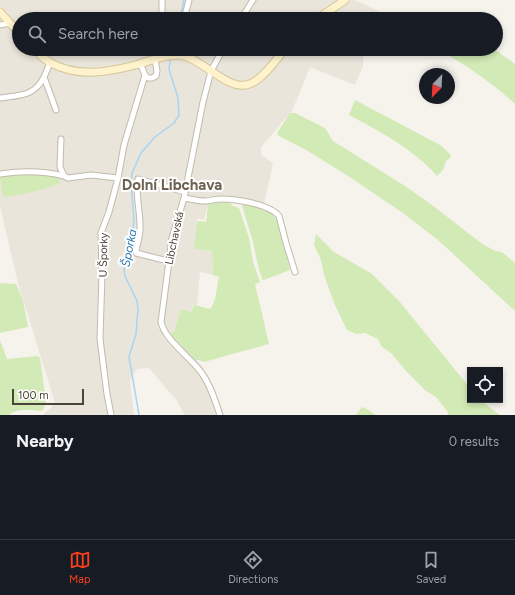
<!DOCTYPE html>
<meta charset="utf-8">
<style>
body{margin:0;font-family:Figtree,sans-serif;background:#242831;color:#f1f3f6}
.controls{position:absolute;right:12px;bottom:12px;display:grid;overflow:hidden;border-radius:0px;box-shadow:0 2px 6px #0003}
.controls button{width:36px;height:36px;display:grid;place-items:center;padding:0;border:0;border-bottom:1px solid #363941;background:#171b24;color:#f1f3f6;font:20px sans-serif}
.compass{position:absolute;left:419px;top:68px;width:36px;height:36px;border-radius:50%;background:#171b24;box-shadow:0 2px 6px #0003;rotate:204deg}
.scale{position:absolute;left:12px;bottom:10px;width:72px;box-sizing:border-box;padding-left:4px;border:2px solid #4b4439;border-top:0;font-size:11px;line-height:14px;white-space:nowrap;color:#4b4439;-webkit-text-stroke:3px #fff;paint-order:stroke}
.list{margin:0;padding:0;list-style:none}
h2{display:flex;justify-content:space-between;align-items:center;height:52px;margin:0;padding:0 16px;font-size:17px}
h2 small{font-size:13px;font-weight:400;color:#9ea1a6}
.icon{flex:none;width:22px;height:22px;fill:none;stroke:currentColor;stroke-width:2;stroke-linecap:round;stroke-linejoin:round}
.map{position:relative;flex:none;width:515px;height:415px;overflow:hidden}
.search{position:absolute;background:#171b24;box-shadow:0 2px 6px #0003;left:12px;right:12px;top:12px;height:44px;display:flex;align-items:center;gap:10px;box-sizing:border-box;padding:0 14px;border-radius:22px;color:#9ea1a6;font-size:15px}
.sheet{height:124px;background:#171b24}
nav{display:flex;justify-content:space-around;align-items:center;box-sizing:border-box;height:56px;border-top:1px solid #363941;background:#171b24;font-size:11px;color:#9ea1a6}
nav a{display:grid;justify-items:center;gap:2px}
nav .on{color:#fc3f1d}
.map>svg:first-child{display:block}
.residential{fill:#eae5da}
.green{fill:#d2eab5}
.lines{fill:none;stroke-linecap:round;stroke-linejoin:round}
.stream{stroke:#a9d4f2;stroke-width:1.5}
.street-casing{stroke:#c2bbae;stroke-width:7}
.secondary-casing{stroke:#d6c79b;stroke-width:9}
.street{stroke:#fff;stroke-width:5}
.secondary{stroke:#fff3cd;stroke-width:7}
.labels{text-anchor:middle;stroke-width:4;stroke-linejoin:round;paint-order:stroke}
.street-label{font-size:11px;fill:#4b4439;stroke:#fff}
.water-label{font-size:12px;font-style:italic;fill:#2e7ab2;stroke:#fff}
.district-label{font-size:15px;font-weight:bold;fill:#6e6250;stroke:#fff}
</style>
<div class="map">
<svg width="515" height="415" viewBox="0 0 515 415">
<rect width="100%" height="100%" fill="#f6f3ec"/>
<!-- residential -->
<path class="residential" d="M0,0h355l40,19h-376v30h346l-2,6v11l-8,19 -45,-18 -18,44 -31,36v8l12,8 -9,41 -40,-2 -16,2 -4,16 -7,-2 -3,29 2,2 16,2 1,24 -13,-3 -3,34 -4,-1 -2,7 -10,-3 -7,23 -3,3 31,31 21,49h-39l-7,-14 -28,-33 -12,1 -7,11 4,35h-91l12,-12 -37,-120 -18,-77z"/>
<!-- green -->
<path class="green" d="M438,49h56l21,15v40c-25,-23 -48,-38 -77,-55z
M355,100l85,45 11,10 -1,3 -4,3 -3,9 -6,6c-22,-26 -58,-45 -88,-61z
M290,113h5l30,15 8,13 72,45 27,19 49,38 14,8 7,1 13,11v48l-77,-71 -35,-27 -55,-37 -40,-25 -29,-15 -2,-3z
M9,175h41l9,2 1,3 -1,4c-18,6 -36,11 -56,13l-3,-21z
M224,202h5l4,4 6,2 10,30 4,24 7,20 -5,2 14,60 -65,18 -5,-2h-4l-24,-25 1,-2 2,-1 7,-23 10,3 3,-7 16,4c7,-8 6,-21 9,-32l-6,-2 -1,-24 -17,-2 -1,-2 3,-26 9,1 2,-18z
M246,203l25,10 6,7 13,50 -26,10 -2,-1 -4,-13 -5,-24 -10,-33 -1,-3z
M316,234l18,18 38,22 27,27 71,87v12h10l20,15h-52v-3l-12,-15 -10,-6 -20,-20 -14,-17 -11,-8 -3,-7 -13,-6 -9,1 -9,-4 -12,-25 -11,-30 -3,-15 -7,-15z
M0,283l16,1 7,16 5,27 -28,6z
M0,340l7,19 31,-3 2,2 6,43 -1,5 -3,5c-10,-1 -26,-3 -33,4h-9z
M362,407l5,2 8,6h-19z"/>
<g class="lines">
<!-- stream -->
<path class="stream" d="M180,19l4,-19
M172,53l1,-4
M139,415l-10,-58 7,-23 2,-25 -1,-8 -12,-25 -1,-6 8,-30 2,-21 -3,-35 1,-11 9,-20 14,-16 19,-14 5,-8 -1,-17 -9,-29 2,-12"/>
<!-- street casing -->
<g class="street-casing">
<path id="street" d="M162,19v-19
M184,19l5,-19
M241,19l12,-19
M0,25l10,-2
M162,57l1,-8
M50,63l-6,14 12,33
M140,63l5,12 3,3h4l4,-2 1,-5 -2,-12
M0,98c19,-3 34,-1 44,-21
M61,139l-1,28 4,9 4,2 23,-3 27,3
M0,174c20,-3 44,-3 64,2
M184,198c7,1 14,3 21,3 5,0 10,-2 16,-2 14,0 49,5 58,17l7,27 9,29
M168,261l-32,-8c0,-8 4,-15 4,-23 1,-17 -5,-34 -2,-51l47,13
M111,415l-4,-21 -7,-55 2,-66 -1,-40 8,-21 9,-34 6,-33 21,-70
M220,415c-5,-14 -9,-30 -19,-43 -11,-15 -36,-32 -40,-50l11,-84 12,-40 19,-96 8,-31 12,-22"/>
</g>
<!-- secondary casing -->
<g class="secondary-casing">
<path id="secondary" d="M0,12l19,21
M317,19l28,-19
M35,49c4,5 10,11 16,14 27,15 59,9 88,1 13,-4 25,-9 39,-9 22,1 47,34 68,30 14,-2 30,-25 39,-36"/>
</g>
<!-- street -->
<use href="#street" class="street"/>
<!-- secondary -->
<use href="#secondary" class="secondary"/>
</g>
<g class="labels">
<!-- street labels -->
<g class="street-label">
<text transform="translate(174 238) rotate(-78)" y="4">Libchavská</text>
<text transform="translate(103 255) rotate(-89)" y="4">U Šporky</text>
</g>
<!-- water labels -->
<g class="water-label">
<text transform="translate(129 248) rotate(-79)" y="4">Šporka</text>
</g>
<!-- district labels -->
<g class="district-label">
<text x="172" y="190">Dolní Libchava</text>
</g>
</g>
</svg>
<div class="controls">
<button><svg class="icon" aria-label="locate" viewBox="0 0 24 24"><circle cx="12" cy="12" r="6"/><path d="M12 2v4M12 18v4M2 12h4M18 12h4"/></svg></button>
</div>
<svg class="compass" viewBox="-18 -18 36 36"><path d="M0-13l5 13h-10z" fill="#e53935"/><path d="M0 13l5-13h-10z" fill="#9ea1a6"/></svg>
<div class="scale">100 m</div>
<div class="search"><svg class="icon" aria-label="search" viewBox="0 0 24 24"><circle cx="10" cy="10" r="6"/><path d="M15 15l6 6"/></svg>Search here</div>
</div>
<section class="sheet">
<h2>Nearby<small>0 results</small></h2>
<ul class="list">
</ul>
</section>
<nav>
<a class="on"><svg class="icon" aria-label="map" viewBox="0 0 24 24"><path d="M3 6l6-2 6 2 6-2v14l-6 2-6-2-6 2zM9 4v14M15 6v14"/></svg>Map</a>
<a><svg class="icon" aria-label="directions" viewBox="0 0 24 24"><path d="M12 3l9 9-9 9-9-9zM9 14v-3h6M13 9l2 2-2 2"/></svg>Directions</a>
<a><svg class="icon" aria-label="saved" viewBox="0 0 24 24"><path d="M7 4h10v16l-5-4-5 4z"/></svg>Saved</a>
</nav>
